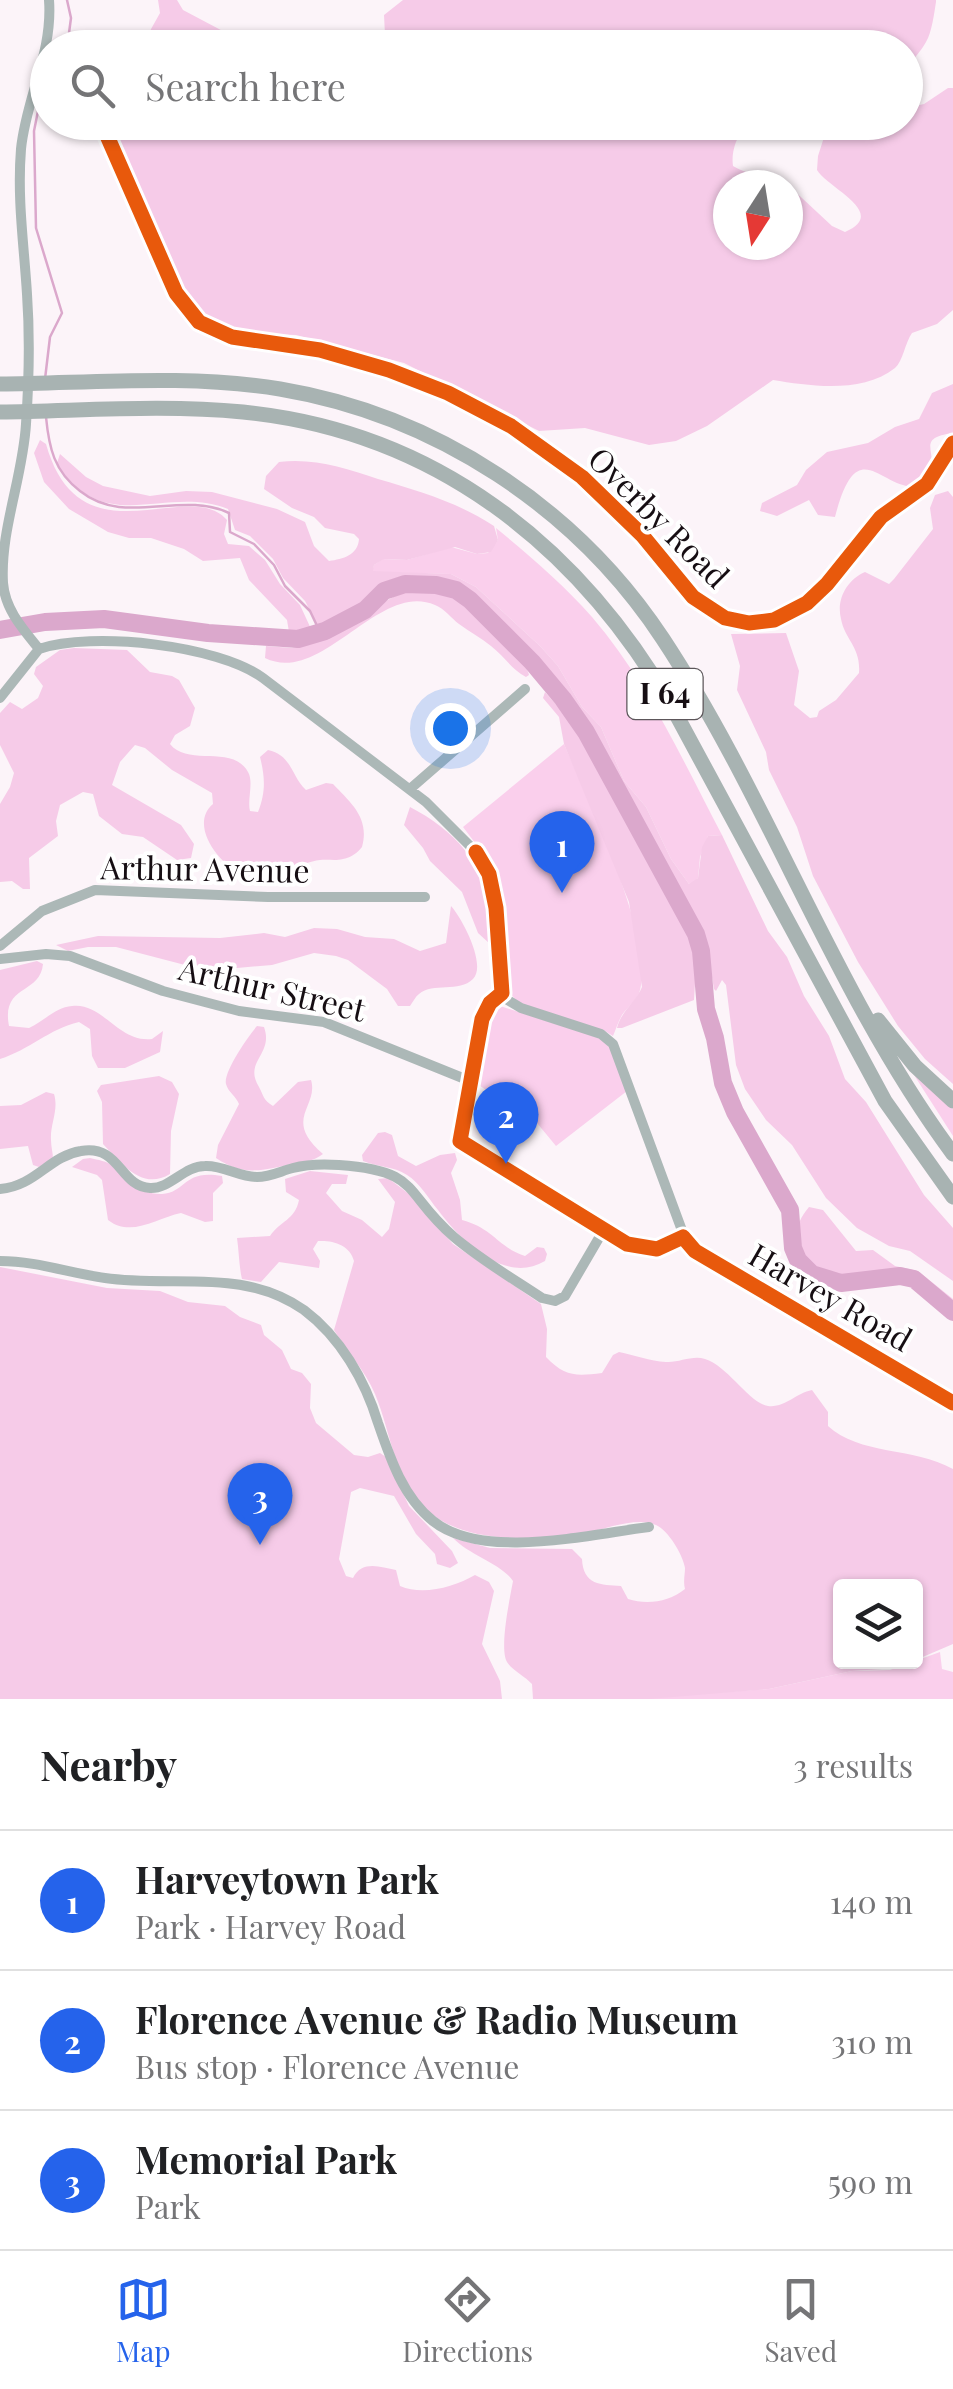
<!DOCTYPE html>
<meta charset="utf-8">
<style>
body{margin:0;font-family:"Playfair Display",serif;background:#f2f2f2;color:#202124}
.controls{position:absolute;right:30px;bottom:30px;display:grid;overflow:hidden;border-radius:10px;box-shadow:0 2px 8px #0004}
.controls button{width:90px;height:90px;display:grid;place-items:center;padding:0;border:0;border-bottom:2px solid #e0e0e0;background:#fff;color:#202124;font:50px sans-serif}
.compass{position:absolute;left:713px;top:170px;width:90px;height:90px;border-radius:50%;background:#fff;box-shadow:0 2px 8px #0004;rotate:192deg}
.you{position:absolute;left:450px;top:728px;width:35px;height:35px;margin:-25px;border:8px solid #fff;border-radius:50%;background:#1a73e8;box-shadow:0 0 0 15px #1a73e833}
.badge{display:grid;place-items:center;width:65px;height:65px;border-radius:50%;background:#2563eb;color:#fff;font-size:32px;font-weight:700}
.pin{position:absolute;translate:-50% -82px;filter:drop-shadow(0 2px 5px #0008)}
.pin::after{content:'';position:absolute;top:52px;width:35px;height:30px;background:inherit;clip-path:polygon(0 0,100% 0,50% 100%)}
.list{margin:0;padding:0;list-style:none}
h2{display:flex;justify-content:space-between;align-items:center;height:130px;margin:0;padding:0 40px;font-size:42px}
h2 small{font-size:32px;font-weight:400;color:#757577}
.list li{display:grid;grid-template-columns:65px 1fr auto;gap:30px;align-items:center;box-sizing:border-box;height:140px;padding:0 40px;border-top:2px solid #e0e0e0}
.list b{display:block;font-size:38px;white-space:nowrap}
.list p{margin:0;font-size:32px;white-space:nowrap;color:#757577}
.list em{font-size:32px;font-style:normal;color:#757577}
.icon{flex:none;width:55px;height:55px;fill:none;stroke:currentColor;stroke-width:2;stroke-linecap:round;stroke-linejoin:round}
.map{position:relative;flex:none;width:953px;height:1699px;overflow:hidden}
.search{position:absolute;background:#fff;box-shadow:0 2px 8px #0004;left:30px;right:30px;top:30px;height:110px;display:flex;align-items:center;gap:25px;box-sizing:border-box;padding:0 35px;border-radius:55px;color:#757577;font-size:38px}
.sheet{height:550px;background:#fff}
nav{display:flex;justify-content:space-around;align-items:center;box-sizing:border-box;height:140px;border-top:2px solid #e0e0e0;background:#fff;font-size:28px;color:#757577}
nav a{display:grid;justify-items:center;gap:5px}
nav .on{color:#2563eb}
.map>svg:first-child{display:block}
.green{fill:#facfec}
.forest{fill:#f6cbe8;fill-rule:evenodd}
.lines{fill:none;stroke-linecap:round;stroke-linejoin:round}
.stream{stroke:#dba8cc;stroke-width:2.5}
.river{stroke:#dba8cc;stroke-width:18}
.minor{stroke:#acb8b7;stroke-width:10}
.highway{stroke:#a8b3b2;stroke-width:15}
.cycleway-casing{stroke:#fff;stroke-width:21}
.cycleway{stroke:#e8590c;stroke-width:15}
.labels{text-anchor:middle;stroke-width:8;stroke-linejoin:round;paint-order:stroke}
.shield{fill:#fff;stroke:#5c565a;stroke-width:2.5}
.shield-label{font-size:30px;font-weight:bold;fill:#160e13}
.street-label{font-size:32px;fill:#160e13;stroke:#fff}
</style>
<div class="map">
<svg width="953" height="1699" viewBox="0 0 953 1699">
<rect width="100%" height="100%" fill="#fcf4f9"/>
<!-- green -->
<path class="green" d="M496,528c34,28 67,56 96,89 55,64 91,144 130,218l-14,1 -8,21 -2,21 -5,5 -4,1 -18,-25 -25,-52 -22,-26 -23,-54 -19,-20 -24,-41 -18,-20 -64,-59 -25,-13 -79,-2 2,-7 9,-6 24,1 44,-13 26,7 11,-1 10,-13z
M564,744c23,53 90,192 76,246 -2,10 -12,16 -18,25 -4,7 -6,14 -9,21l-8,-5 -86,-28 -14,-15 2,-32 -9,-71 -10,-25 -25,-33z
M500,1006l100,32 11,11 16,42 -71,55 -19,-23 -63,-41 11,-59 9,-16z
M914,1075l39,34v27z
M940,1652l2,17 11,3v27h-323l139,-10 83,-18 38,-1z"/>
<!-- forest -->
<path class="forest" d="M158,0h19l6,10 70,37h-112l19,-34z
M403,0h533v2c-2,12 -4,30 -10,40 -11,20 -27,24 -12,50l-8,6v-50l-516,-1 -5,-12 -1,-20z
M948,88h5v222l-16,14 -25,9c-7,10 -9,28 -17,35 -33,26 -85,18 -122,12l-66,46 -31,15 -27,4 -64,-17 -46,3 -135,-68 -108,-28 -34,-1 -38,-7 -30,-17 -18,-31 -63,-156h699l-67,4c-9,10 -14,26 -12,39 14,9 37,10 55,19h-60v60h60v-60l44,41 13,6c44,-19 -16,-43 -28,-62l1,-14 8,-25 15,-8 65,-1v-14l18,-4z
M953,384v49c-36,5 -17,16 -22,39l-11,14c-38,8 -62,-59 -85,31l-17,-2 -9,-15 -32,16 -17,-5 2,-8 35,-18 9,-15 21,-18 41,-9 27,-16 24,-8 13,-26z
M40,440l6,4c34,121 143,32 181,76l-3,14 4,10 21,2 16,14 15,24 20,21 12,26 -13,4 -10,-3 -2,-12 -38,-40 -9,-22 -37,3 -19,-12 -33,-11h-22l-21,-6 -39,-23 -25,-27 -10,-29z
M60,454l26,23 17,9 47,10 36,-5 26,1 65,17 28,13 9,24 15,15c14,-2 29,-6 30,-22l-5,-5 -29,-6 -11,-11 -22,-9 -28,-19 2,-13 13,-14c36,-4 66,6 99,17 41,12 79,23 116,47l4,14 -7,12 -14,2 -22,-7 -48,13 -23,-1 -10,6 -1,6 78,3 25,13 64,59 18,20 24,41 19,20 23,54 22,26 25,52 18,25 9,-6 4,-31 6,-11 14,-1 46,96 19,26 17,39 25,40 16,43 21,23 58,93 29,33v53l-43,-30 -21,-5 -32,-18 -31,-30 -34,-53 -26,-25 -21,-31 -9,-24 -10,-80 -4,-5 -6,11 -2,-2c-7,-50 -29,-89 -56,-131 -31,-52 -55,-110 -90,-159 -19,-25 -41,-45 -63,-66 -20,-20 -35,-46 -64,-52 -69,-13 -76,46 -123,45l-13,-25 -22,-23 -10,-19 -23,-23 -15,-6 -7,-21c-63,-25 -124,30 -171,-46z
M948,491l5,6v587l-28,-25 -27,-33 -40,-64 -45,-86 -16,-49 -28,-57 -3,-18 -29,-62 3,-24 -9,-32 55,-1 13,38 -5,34 16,13 7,-1 2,-6 17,-11 23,-27c2,-26 -14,-33 -18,-54 -5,-20 6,-39 24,-47l24,12 5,-5 39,-50 -3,-21 5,-13z
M406,590c15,0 33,-2 48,4 15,6 73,66 75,81l-3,2c-14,-7 -22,-21 -35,-31 -10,-8 -21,-14 -32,-22 -8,-6 -14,-15 -24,-19 -56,-25 -113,81 -170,53l1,-12 26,2 22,-5 51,-25 10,-11z
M74,648l53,2 23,22 22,4 7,4 16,28 -5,18 -15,9 -5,9c18,23 63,0 78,28 6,10 -1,28 2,39l8,1c8,-20 7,-35 2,-55l8,-7c24,5 23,26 38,40l20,-7 7,1c18,19 37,34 29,63 -5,6 -10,10 -19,12 -8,2 -15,0 -23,1 -23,3 -52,22 -75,15 -25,-8 -57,-50 -32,-71l-1,-11 -40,-23 -27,-22 -10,-3 -15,17 -8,23 69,40 13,19 -3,14 -14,2 -34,-23 -21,-3 -23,-18 -6,-22 -10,-2 -23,13 -4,16 2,15 -29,22 1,31h-7l-11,-8 -12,1v-78l10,-17 4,-14 -14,-28v-32l10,-11 12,7 16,-11 5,-12 -9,-12 2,-7 24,-17z
M545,692l29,33 115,210 7,32 -2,33 -72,28h-5c4,-17 19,-26 25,-41l-13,-85 -65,-158 -5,-27 -16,-19z
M410,807c44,23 75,56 81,107 1,12 6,20 -1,30l-12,-11 -16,-41 -32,-31 -7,-13 -19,-23z
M451,906c11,12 36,59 22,73 -14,14 -40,3 -54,15 -4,3 -6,8 -9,12h-12l-11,-17 -39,-29 -12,-4 -22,-3 -42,12 -35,3 -52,-3 -69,-18h-28l-20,4 -12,-6 42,-9 122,2 44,-5 21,4 29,-9 23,1 28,8 29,2 26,12 26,-8z
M37,961l6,3c-3,31 -42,20 -34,62l20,2c14,-6 27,-21 43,-22 31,-4 46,37 80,33l11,-8 -3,21 -35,16h-27l-6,-12 -2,-27 -11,-7c-30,7 -50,28 -79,37v-89z
M257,1026l7,1c10,28 -21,34 -5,60 5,9 4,13 14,19l25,-24 13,-2c8,27 -29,39 12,74 -9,7 -19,8 -30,10 -31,6 -49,13 -77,-6l2,-13 21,-41c-3,-8 -11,-12 -13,-20 -3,-12 23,-49 31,-58z
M159,1076l13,6 7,12 -8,37 -1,43c-28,17 -48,-10 -67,-30l-1,-42 -5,-11 4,-6z
M46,1092l8,2c5,16 -4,30 -3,46 0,7 2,13 2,19l-14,8 -6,-2 -5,-19 -28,3v-43l21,-1z
M385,1132l7,3 6,21 18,10 24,-11 15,-2 2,7 -6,13 9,27 2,20c31,8 37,28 63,36l12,-9 7,1 3,6 -2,7c-40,24 -84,-20 -107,-51 -10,-12 -18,-27 -31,-35 -14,-9 -29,-8 -44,-14l-1,-6 16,-22z
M90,1158c8,2 17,3 23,8 16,11 26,29 49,28 25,-2 21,-25 60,-18l1,7 -10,10v28l-8,1 -24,-9c-24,5 -50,25 -73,7l-6,-40 -5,-5 -25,-8 11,-8z
M310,1171l38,4 -2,9h-14l-6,9 16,18 20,9 20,17 7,-8 6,-27 -17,-23 10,-1 21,16 44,50 88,60 6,25 -1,28c19,20 30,19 56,16l11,-18 6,-3c15,3 31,9 47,10 13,1 26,-7 39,-3 23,7 44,44 63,47 17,2 28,-13 44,-16l16,22v14c31,29 85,21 125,43v175l-56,24 -45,3 -83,18 -120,10h-116l-1,-15c-7,-8 -19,-13 -25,-22 -8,-14 3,-64 6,-81 -11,-17 -44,-26 -60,-43l37,10 82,1 10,10c1,26 19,26 39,27l7,13c19,6 41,3 57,-10 -2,-7 0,-15 0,-21 -2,-13 -17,-38 -29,-43 -19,-9 -49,4 -68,7 -47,8 -115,13 -155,-17 -39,-29 -41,-81 -58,-121 -10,-24 -28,-42 -41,-64l20,-69c-4,-16 -21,-21 -36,-20l-5,8 7,12 -1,7 -40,-6 -18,20 -19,-3c-3,-12 -3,-28 -5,-41l33,-2c10,-15 25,-16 29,-36l-13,-8 -1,-13zM840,1586h76v76h-76z
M809,1207l14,3 33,41 17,-1 22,16 23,5 35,28v8c-11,-9 -22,-25 -34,-32 -38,-19 -96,33 -120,-25 -6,-16 -1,-30 10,-43z
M0,1267l107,21 53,3 28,11 37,4 15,11 21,8 3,10 18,15 9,19 11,4 9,11 -1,24 6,15 38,32 14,2 12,-4 6,4 23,49 43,45 6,12 -8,5 -13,-4 -2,-10 -19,-20 -22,-38 -34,-8 -9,4 -12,67 7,17 7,2c9,-18 27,-11 43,-8l4,16c23,10 54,1 75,-11l14,7 5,9 -12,53 18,37 2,18h-502z"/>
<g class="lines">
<!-- stream -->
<path class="stream" d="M67,0l4,18 -4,30
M45,379l5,-42 12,-24 -26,-85 -2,-97 4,-20 10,-14
M46,417c3,31 8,54 34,74 45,36 100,-1 149,22l1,19 24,12 20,21 11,21 25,25 10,21"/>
<!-- river -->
<path class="river" d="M0,630l45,-8 59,-3 104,14 90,6 27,-8 40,-21 19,-19 21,-7 31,1 20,5 14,10 62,62 31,37 23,33 110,202 5,17 5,58 9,29 8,45 12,29 55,98 3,38 5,12 14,14 29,9 59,-7 14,3 39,33"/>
<!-- minor -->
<path class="minor" d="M101,122l75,171 23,29 33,15 88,13 69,20 59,23 63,33 71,51 60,58 51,62 32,21 24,5 25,-3 33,-17 20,-19 54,-67 46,-33 26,-41
M39,649c53,-18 179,-4 224,29l163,124 50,50 13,22 5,20 7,52 -2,38 7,15 15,9 80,26 12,10 74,200 266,159
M39,649c-17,-21 -34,-40 -36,-66 -3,-53 20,-106 23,-159 3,-43 4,-87 1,-130 -3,-49 -10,-95 -6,-145 5,-51 32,-96 28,-149
M0,698l39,-49
M410,789l115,-100
M0,946l42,-35 53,-21 173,7h157
M0,959l46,-5 24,2 93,35 76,20 85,11 146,59
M502,993l-12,10 -8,16 -22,122 167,103 30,5 26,-12
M0,1189c36,-3 49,-33 81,-38 39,-7 39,36 69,37 20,1 34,-22 55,-22 18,-1 34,11 52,11 13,0 24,-6 36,-9 15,-4 31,-4 46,-3 83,6 63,27 115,72 27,23 58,41 88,61l13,3 10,-5 38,-65
M0,1261c36,0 69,12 105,17 68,10 138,-11 199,32 36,27 61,70 74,113 12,35 25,74 55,98 50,40 158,13 216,6"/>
<!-- highway -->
<path class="highway" d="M0,384c93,-1 188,-10 280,5 155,26 296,118 383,250 108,164 172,356 290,515
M0,412c80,-1 163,-8 243,0 191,19 334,132 428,293l214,396 68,96
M878,1020l37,46 38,35"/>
<!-- cycleway casing -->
<g class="cycleway-casing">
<path id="cycleway" d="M101,122l75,171 23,29 33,15 88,13 69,20 59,23 63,33 71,51 60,58 51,62 32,21 24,5 25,-3 33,-17 20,-19 54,-67 46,-33 26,-41
M476,852l13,22 7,34 6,85 -12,10 -8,16 -22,122 167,103 30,5 26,-12 12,14 258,152"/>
</g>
<!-- cycleway -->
<use href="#cycleway" class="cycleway"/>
</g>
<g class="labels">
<!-- shield labels -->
<rect class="shield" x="627.5" y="669" width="75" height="50" rx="8"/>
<g class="shield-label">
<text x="665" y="704">I 64</text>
</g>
<!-- street labels -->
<g class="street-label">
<text transform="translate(658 518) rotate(45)" y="11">Overby Road</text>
<text transform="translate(205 870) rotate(1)" y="11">Arthur Avenue</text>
<text transform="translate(272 990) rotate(13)" y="11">Arthur Street</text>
<text transform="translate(830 1298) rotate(30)" y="11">Harvey Road</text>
</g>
</g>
</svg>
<div class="controls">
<button><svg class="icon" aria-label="layers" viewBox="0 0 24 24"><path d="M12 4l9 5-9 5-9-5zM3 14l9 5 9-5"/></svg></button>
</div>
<svg class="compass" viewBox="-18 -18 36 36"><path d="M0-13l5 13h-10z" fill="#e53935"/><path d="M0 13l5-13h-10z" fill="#757577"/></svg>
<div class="you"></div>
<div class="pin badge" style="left:562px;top:893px">1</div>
<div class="pin badge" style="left:506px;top:1164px">2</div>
<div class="pin badge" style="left:260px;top:1545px">3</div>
<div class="search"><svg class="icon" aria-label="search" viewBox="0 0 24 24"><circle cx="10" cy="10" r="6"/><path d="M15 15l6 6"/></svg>Search here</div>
</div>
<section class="sheet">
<h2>Nearby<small>3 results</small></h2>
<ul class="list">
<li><span class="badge">1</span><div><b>Harveytown Park</b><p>Park · Harvey Road</p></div><em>140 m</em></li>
<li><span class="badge">2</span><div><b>Florence Avenue &amp; Radio Museum</b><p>Bus stop · Florence Avenue</p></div><em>310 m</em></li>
<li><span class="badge">3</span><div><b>Memorial Park</b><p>Park</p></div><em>590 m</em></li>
</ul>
</section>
<nav>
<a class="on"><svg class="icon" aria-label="map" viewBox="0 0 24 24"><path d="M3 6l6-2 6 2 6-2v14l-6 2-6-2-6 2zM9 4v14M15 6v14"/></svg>Map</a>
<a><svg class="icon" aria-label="directions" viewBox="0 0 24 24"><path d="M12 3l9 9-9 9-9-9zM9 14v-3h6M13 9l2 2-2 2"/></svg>Directions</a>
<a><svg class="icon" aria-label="saved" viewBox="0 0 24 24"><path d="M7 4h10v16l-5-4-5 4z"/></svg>Saved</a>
</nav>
